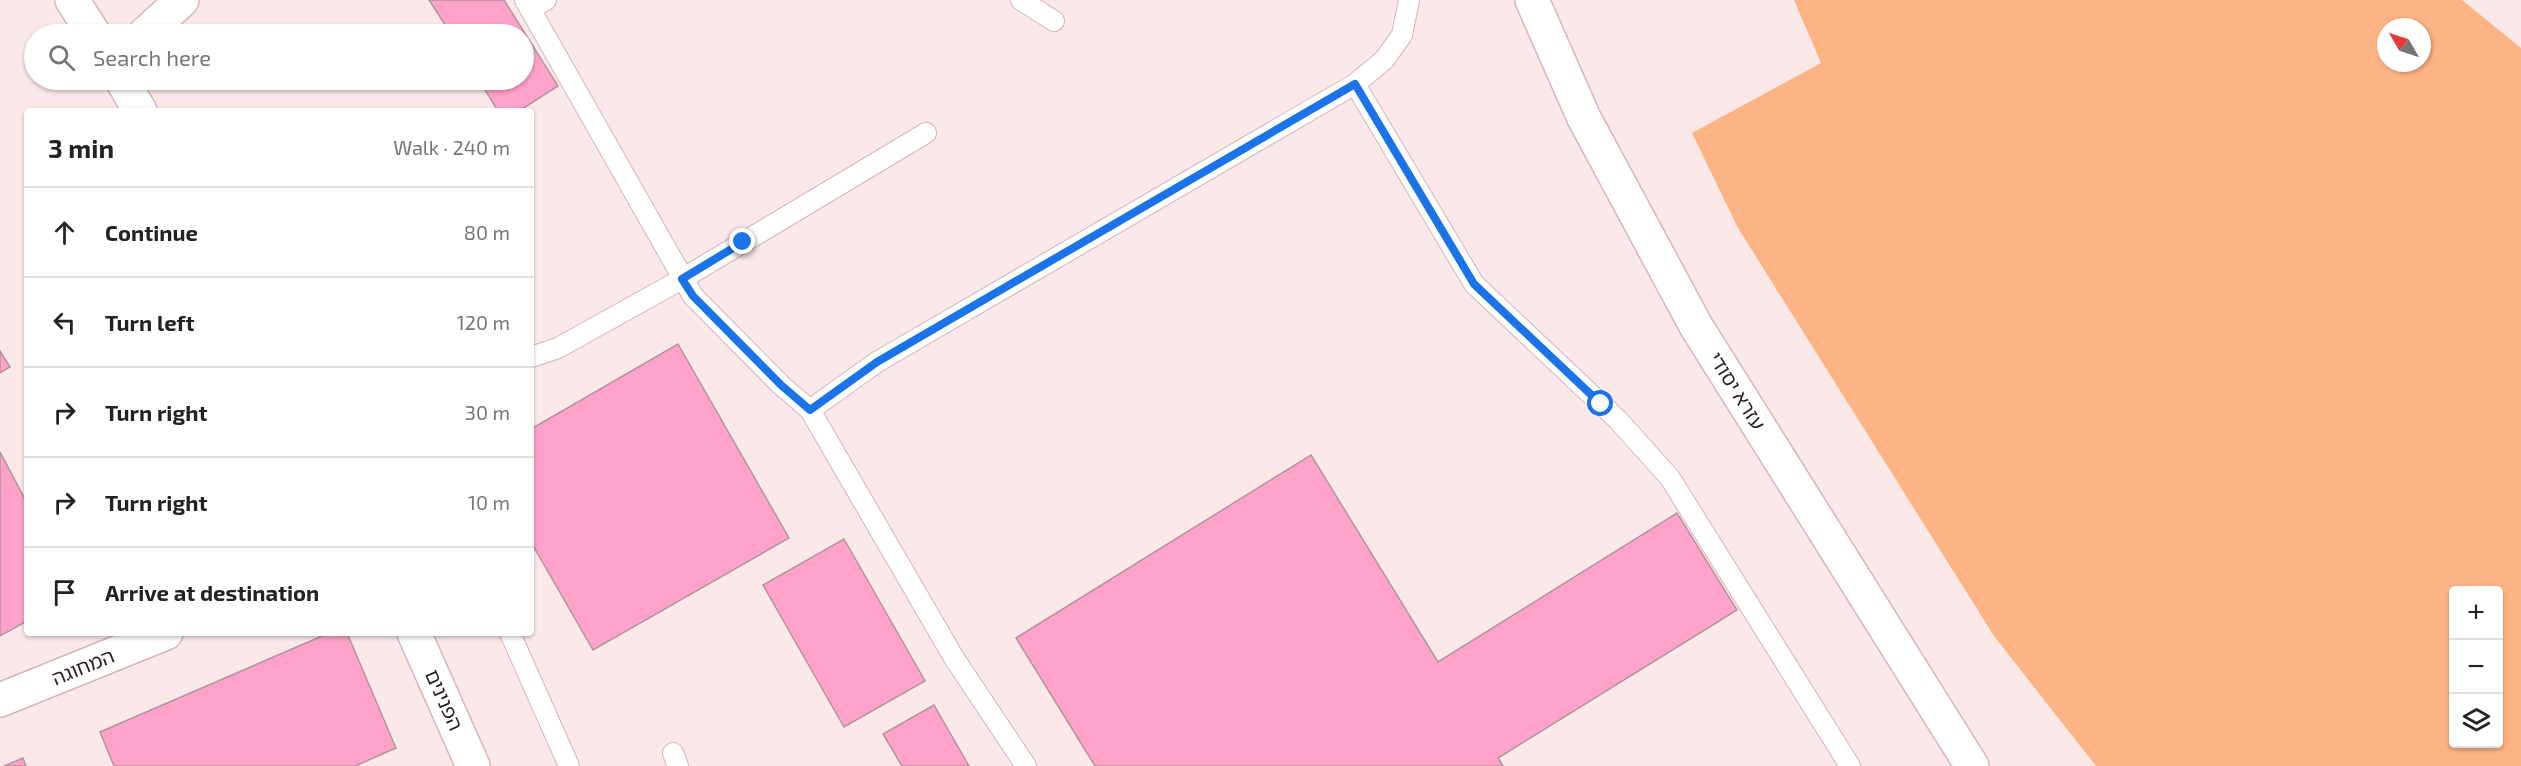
<!DOCTYPE html>
<meta charset="utf-8">
<style>
body{margin:0;font-family:"Exo 2","Noto Sans Hebrew",sans-serif;background:#f6f6f6;color:#222}
.controls{position:absolute;right:18px;bottom:18px;display:grid;overflow:hidden;border-radius:6px;box-shadow:0 2px 4px #0004}
.controls button{width:54px;height:54px;display:grid;place-items:center;padding:0;border:0;border-bottom:2px solid #e0e0e0;background:#fff;color:#222;font:30px sans-serif}
.compass{position:absolute;left:2377px;top:18px;width:54px;height:54px;border-radius:50%;background:#fff;box-shadow:0 2px 4px #0004;rotate:309deg}
.stop{position:absolute;width:18px;height:18px;margin:-14px;border:4px solid #1a73e8;border-radius:50%;background:#fff}
.stop.end{background:#1a73e8;border-color:#fff;box-shadow:0 2px 6px #0008}
.list{margin:0;padding:0;list-style:none}
h2{display:flex;justify-content:space-between;align-items:center;height:78px;margin:0;padding:0 24px;font-size:26px}
h2 small{font-size:20px;font-weight:400;color:#767676}
.list li{display:grid;grid-template-columns:39px 1fr auto;gap:18px;align-items:center;box-sizing:border-box;height:90px;padding:0 24px;border-top:2px solid #e0e0e0}
.list b{display:block;font-size:22px;white-space:nowrap}
.list em{font-size:20px;font-style:normal;color:#767676}
.icon{flex:none;width:33px;height:33px;fill:none;stroke:currentColor;stroke-width:2;stroke-linecap:round;stroke-linejoin:round}
.map{position:relative;flex:none;width:2521px;height:766px;overflow:hidden}
.search{position:absolute;background:#fff;box-shadow:0 2px 4px #0004;left:24px;top:24px;width:510px;height:66px;display:flex;align-items:center;gap:15px;box-sizing:border-box;padding:0 21px;border-radius:33px;color:#767676;font-size:22px}
.panel{position:absolute;background:#fff;box-shadow:0 2px 4px #0004;left:24px;top:108px;width:510px;height:528px;border-radius:6px}
.map>svg:first-child{display:block}
.built{fill:#fbe9ea;fill-rule:evenodd}
.green{fill:#feb384;fill-rule:evenodd}
.building{fill:#fea2c9;stroke:#b1949f;stroke-width:1.5}
.lines{fill:none;stroke-linecap:round;stroke-linejoin:round}
.lane-casing{stroke:#d6b5b7;stroke-width:22}
.street-casing{stroke:#d6b5b7;stroke-width:36}
.secondary-casing{stroke:#d6b5b7;stroke-width:36}
.lane{stroke:#fff;stroke-width:20}
.street{stroke:#fff;stroke-width:33}
.secondary{stroke:#fff;stroke-width:33}
.route{stroke:#1a73e8;stroke-width:8}
.labels{text-anchor:middle;stroke-width:5;stroke-linejoin:round;paint-order:stroke}
.street-label{font-size:20px;fill:#2a1e1f;stroke:#fff}
</style>
<div class="map">
<svg width="2521" height="766" viewBox="0 0 2521 766">
<rect width="100%" height="100%" fill="#fef7f7"/>
<!-- built -->
<path class="built" d="M0,0h2521v766h-2521zM2386,27h36v36h-36zM34,34h490v46h-490zM27,111h504v522h-504zM2454,590h44v154h-44z"/>
<!-- green -->
<path class="green" d="M1794,0h668l59,48v718h-425l-102,-130 -256,-408 -46,-95 129,-70zM2386,27h36v36h-36zM2454,590h44v154h-44z"/>
<!-- building -->
<path class="building" d="M429,0h75l54,86 -39,25h-21l-19,-31h45v-46h-73z
M678,344l111,194 -196,112 -62,-108v-113z
M0,351l10,16 -10,6z
M0,452l27,51v118l-27,15z
M1311,455l127,207 239,-149 60,97 -239,148 5,8h-408l-79,-128z
M844,539l81,142 -81,46 -81,-142z
M329,633h18l49,115 -41,18h-241l-14,-34z
M934,705l35,61h-67l-19,-32z
M23,758l3,8h-22z"/>
<g class="lines">
<!-- lane casing -->
<g class="lane-casing">
<path id="lane" d="M525,0l168,296 88,89 29,25 144,248 72,108
M1021,0l33,21
M530,9l16,-9
M1355,84l119,200 144,136 52,58 180,288
M531,357l27,-9 124,-69 244,-146
M810,410l67,-48 478,-278 29,-24 18,-25 7,-35
M510,633l59,133
M673,753l5,13"/>
</g>
<!-- street casing -->
<g class="street-casing">
<path id="street" d="M1532,0l52,118 112,208 276,440
M145,34l37,-34
M0,700l166,-67"/>
</g>
<!-- secondary casing -->
<g class="secondary-casing">
<path id="secondary" d="M72,0l22,34
M122,80l18,31
M414,633l59,133"/>
</g>
<!-- lane -->
<use href="#lane" class="lane"/>
<!-- street -->
<use href="#street" class="street"/>
<!-- secondary -->
<use href="#secondary" class="secondary"/>
</g>
<g class="lines">
<!-- route -->
<path class="route" d="M743,242l-61,37 11,17 88,89 29,25 67,-48 478,-278 119,200 127,120"/>
</g>
<g class="labels">
<!-- street labels -->
<g class="street-label">
<text transform="translate(1737 391) rotate(58)" y="7">עזרא יסודי</text>
<text transform="translate(83 667) rotate(-22)" y="7">המחוגה</text>
<text transform="translate(444 700) rotate(66)" y="7">הפנינים</text>
</g>
</g>
</svg>
<div class="controls">
<button>+</button>
<button>−</button>
<button><svg class="icon" aria-label="layers" viewBox="0 0 24 24"><path d="M12 4l9 5-9 5-9-5zM3 14l9 5 9-5"/></svg></button>
</div>
<svg class="compass" viewBox="-18 -18 36 36"><path d="M0-13l5 13h-10z" fill="#e53935"/><path d="M0 13l5-13h-10z" fill="#767676"/></svg>
<div class="stop" style="left:1601px;top:404px"></div>
<div class="stop end" style="left:743px;top:242px"></div>
<div class="search"><svg class="icon" aria-label="search" viewBox="0 0 24 24"><circle cx="10" cy="10" r="6"/><path d="M15 15l6 6"/></svg>Search here</div>
<section class="panel">
<h2>3 min<small>Walk · 240 m</small></h2>
<ul class="list">
<li><svg class="icon" aria-label="ahead" viewBox="0 0 24 24"><path d="M12 20V5M6 11l6-6 6 6"/></svg><div><b>Continue</b></div><em>80 m</em></li>
<li><svg class="icon" aria-label="left" viewBox="0 0 24 24"><path d="M17 20v-9H6M10 6l-5 5 5 5"/></svg><div><b>Turn left</b></div><em>120 m</em></li>
<li><svg class="icon" aria-label="right" viewBox="0 0 24 24"><path d="M7 20v-9h11M14 6l5 5-5 5"/></svg><div><b>Turn right</b></div><em>30 m</em></li>
<li><svg class="icon" aria-label="right" viewBox="0 0 24 24"><path d="M7 20v-9h11M14 6l5 5-5 5"/></svg><div><b>Turn right</b></div><em>10 m</em></li>
<li><svg class="icon" aria-label="arrive" viewBox="0 0 24 24"><path d="M6 21V4h12l-3 4 3 4H6"/></svg><div><b>Arrive at destination</b></div></li>
</ul>
</section>
</div>
